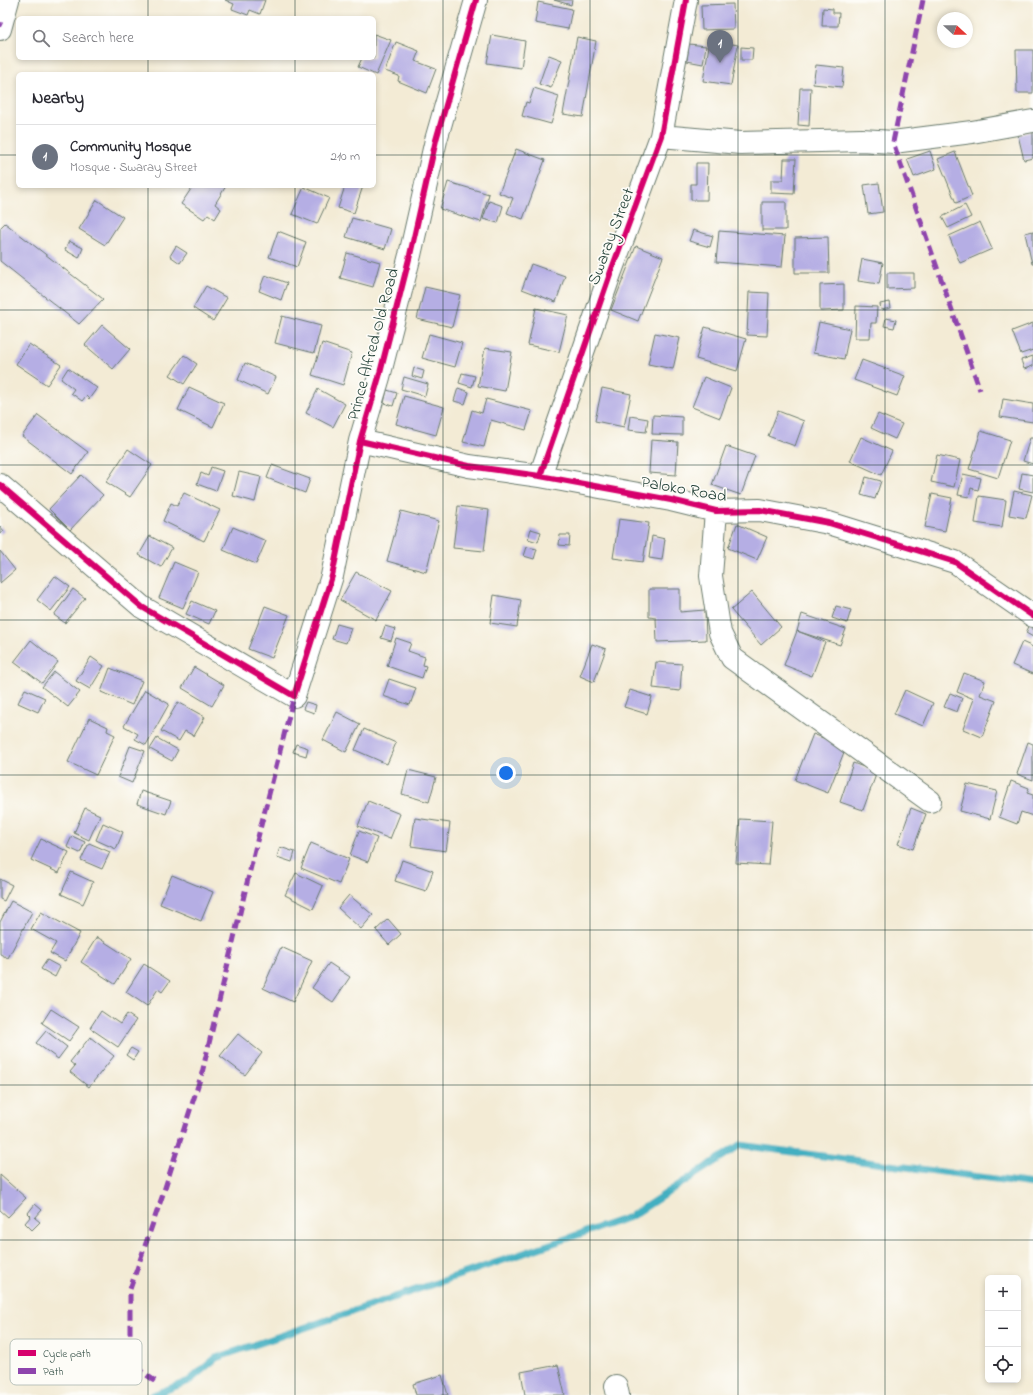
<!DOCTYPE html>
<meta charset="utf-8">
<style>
body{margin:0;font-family:"Indie Flower",sans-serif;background:#f2f2f3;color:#2b2b33}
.controls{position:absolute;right:12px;bottom:12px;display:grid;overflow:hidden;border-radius:6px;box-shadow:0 2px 6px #0003}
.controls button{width:36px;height:36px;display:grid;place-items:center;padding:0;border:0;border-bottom:1px solid #e1e1e2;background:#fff;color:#2b2b33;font:20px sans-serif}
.compass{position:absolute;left:937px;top:12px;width:36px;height:36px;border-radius:50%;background:#fff;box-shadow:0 2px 6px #0003;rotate:111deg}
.you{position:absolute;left:506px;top:773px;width:14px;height:14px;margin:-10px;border:3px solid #fff;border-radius:50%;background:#1a73e8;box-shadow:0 0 0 6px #1a73e833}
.badge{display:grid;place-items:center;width:26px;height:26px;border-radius:50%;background:#b5179e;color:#fff;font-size:13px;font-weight:700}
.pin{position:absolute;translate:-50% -33px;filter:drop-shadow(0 1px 2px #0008)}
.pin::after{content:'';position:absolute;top:21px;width:14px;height:12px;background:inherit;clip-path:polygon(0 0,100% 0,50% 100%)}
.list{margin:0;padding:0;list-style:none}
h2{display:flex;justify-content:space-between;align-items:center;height:52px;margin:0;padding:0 16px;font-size:17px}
h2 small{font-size:13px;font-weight:400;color:#7c7c81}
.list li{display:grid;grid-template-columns:26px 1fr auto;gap:12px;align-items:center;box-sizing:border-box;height:64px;padding:0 16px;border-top:1px solid #e1e1e2}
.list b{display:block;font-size:15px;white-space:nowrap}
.list p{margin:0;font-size:13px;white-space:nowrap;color:#7c7c81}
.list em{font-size:13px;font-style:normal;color:#7c7c81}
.icon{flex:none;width:22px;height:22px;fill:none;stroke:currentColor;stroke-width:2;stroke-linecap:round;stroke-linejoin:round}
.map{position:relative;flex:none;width:1033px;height:1395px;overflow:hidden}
.search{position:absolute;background:#fff;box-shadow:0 2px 6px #0003;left:16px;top:16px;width:360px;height:44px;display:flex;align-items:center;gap:10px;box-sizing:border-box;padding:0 14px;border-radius:6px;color:#7c7c81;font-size:15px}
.panel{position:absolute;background:#fff;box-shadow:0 2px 6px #0003;left:16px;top:72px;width:360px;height:116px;border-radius:6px}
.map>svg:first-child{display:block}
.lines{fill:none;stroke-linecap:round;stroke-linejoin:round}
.stream{stroke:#43afc1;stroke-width:7}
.building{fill:#b5aee4}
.minor-casing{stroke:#697a6c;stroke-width:24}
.minor{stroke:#fff;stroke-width:22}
.quiet{stroke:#8e44ad;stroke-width:5;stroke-dasharray:10 5;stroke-linecap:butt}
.cycleway-casing{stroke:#fdfcf7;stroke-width:8}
.cycleway{stroke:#d6006c;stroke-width:6}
.grid{fill:none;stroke:#1f3d34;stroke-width:1;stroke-opacity:0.55}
.labels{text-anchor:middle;stroke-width:3.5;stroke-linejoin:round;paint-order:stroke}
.street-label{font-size:17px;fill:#1f3d34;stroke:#fdfcf7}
.key{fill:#fdfcf7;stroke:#bac3bc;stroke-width:1}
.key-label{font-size:11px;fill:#1f3d34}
</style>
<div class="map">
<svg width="1033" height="1395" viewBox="0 0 1033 1395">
<rect width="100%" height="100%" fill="#fdfcf7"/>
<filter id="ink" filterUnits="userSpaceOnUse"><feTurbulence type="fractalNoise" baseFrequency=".025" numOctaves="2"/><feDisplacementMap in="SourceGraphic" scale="8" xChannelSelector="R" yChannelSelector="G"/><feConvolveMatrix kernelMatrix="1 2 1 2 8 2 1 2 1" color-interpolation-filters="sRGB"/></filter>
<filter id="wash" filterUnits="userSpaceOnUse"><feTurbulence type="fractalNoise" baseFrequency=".012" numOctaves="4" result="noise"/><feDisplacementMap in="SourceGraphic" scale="16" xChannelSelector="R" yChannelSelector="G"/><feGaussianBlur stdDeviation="0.9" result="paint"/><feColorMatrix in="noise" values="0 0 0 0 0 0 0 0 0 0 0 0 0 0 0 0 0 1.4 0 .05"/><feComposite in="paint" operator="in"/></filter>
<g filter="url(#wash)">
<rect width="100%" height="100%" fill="#f3ebd5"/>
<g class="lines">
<!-- stream -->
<path class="stream" d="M153,1395l36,-14 27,-23 414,-141 110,-72 293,39"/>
</g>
<g id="blocks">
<!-- building -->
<path class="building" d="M225,0h40l-5,14 -10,-4 -2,5 -16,-6 2,-5z
M554,0h18l-1,5z
M538,2l34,7 -4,20 -33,-6z
M733,4l1,25 -32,1 -1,-25z
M823,8l10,1v4h6l-1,13h-16z
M374,34l17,6 -15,35 -18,-8 4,-9h12z
M492,35l33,6 -4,27 -34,-5z
M577,37l19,4 -13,76 -20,-3z
M710,40l28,5 -7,40 -28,-4z
M396,42l23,9 -4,10 21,8 -9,24 -29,-12 1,-5 -14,-5z
M689,44l17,2 -3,18 -16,-3z
M741,47l12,1 -1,12h-11z
M1016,50h17v43h-16z
M549,55l13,5 -11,28 -12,-4z
M816,65l28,3 -2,19 -29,-3z
M534,88l25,8 -8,28 -29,-8 4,-14 3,1z
M800,88h11l-2,38 -11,-1z
M1033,131v27l-9,2 -6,-25z
M516,149l29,11 -22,59 -16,-6 6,-15 -14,-5z
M930,151l6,18 -22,8 -7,-18z
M955,152l17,44 -16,7 -18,-44z
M784,159h12l-2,35 -23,-1v-13h12z
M696,163h12l-1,37h-16v-16h5z
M448,182l41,12 -8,28 -41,-13z
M879,183l4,29 -15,2 -4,-29z
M193,186h33l-11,18 6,5 -6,10 -7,-5 -4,5 -23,-15z
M345,186h18l-9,27 -16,-5z
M304,187l25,11 -12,26 -25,-10z
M97,200l26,17 -18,28 -26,-16z
M489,201l14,5 -5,17 -15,-4z
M762,202h24v28h-24z
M965,205l6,12 -23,11 -6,-11z
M352,218l39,11 -6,20 -39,-12z
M980,222l12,27 -32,14 -11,-27z
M5,223l98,76 -24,25 -79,-63v-33z
M693,230l20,6 -3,11 -21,-6z
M278,231l28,11 -9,25 -28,-10z
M719,231l66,5 -3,31 -66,-5z
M1033,231v33h-1l-7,-31z
M828,237l1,36h-34v-35z
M69,241l14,7 -4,10 -14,-8z
M176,246l11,7 -7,10 -10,-7z
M636,246l27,11 -25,64 -27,-11z
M347,253l33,9 -7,25 -33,-9z
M862,259l21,4 -4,21 -21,-3z
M531,264l34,12 -9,26 -34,-13z
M887,273h27v15l-27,1z
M265,275l22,8 -6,17 -22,-9z
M844,284v26l-24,1v-26z
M206,286l21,12 -14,23 -20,-13z
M425,287l35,8 -8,32 -35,-8z
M749,292l20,1 -2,43 -20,-1z
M890,302l1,6 -10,2 -1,-6z
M856,306l21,1 -1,16h-5l-1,15h-15z
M536,308l32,7 -9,37 -31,-7z
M282,316l39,10 -7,27 -39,-10z
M886,318l10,2 -2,8 -10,-2z
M819,322l31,7 -6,30 -31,-6z
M1033,323v27l-12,4 -9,-23z
M102,325l28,24 -17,20 -28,-24z
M705,327l41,12 -9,32 -41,-12z
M655,333l25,5 -7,31 -25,-5z
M429,334l33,9 -7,24 -33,-9z
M322,343l30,10 -9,32 -31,-10z
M29,344l32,21 -14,20 -31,-21z
M485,348l27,4 -7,39 -27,-5z
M184,355l13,9 -13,20 -14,-9z
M1033,356v10l-9,3 -3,-9z
M862,360l43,16 -8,20 -43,-16z
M245,363l31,14 -8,17 -30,-14z
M68,368l29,20 -8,11 -3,-3 -4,5 -11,-8 3,-4 -13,-10z
M414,368l10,3 -2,8 -10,-3z
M462,373l13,3 -3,11 -13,-4z
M404,377l24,7 -3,12 -24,-7z
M704,377l27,11 -11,30 -28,-11z
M189,387l35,16 -11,24 -35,-17z
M458,388l11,4 -4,12 -11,-3z
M602,388l29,6 -7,33 -29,-6z
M318,389l27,15 -12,23 -27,-14z
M387,390l10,3 -4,13 -9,-3z
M404,396l40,11 -8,28 -40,-11z
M486,399l46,12 -6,19 -35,-10 -7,27 -21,-5 9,-32 10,3z
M1003,399l30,5v18l-33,-5z
M778,411l26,10 -9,25 -27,-10z
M878,414l24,10 -7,15 -24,-11z
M38,415l50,37 -16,22 -50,-38z
M653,415l29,2v18l-30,-1z
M630,416l18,3 -2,13 -18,-2z
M981,431l29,9 -12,38 -29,-9z
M861,437l31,14 -11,24 -31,-14z
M1030,438h3v26l-10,-3z
M651,440l27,2 -2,33 -27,-2z
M726,446l29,10 -14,39 -29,-10z
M128,449l24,16 -22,32 -24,-15z
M937,455l23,5 -6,27 -23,-5z
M272,465l38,14 -5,14 -38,-15z
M211,467l12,4 -7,20 -19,-7 4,-11 7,3z
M239,472l22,5 -6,25 -22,-6z
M1022,473l11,2v17l-14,-3z
M963,474l18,4 -3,12 -7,-2 -2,9 -11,-2z
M81,475l22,20 -33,35 -21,-21z
M866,477l15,4 -6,18 -14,-4z
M1014,491l18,4 -6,23 -17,-3z
M184,493l36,17 -16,31 -41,-20 8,-18 6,3z
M932,494l20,4 -7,33 -20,-4z
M979,496l27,4 -4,27 -27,-4z
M458,506l31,4 -5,41 -31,-3z
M401,511l38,10 -13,51 -39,-11z
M619,519l30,4 -6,39 -30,-4z
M737,524l30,13 -10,23 -29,-12z
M0,526l4,5 -4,3z
M233,527l33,14 -10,23 -33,-14z
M531,529l10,3 -3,10 -10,-3z
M560,535h10l-1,11 -10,-1z
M150,536l22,12 -11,19 -22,-12z
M652,536l13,3 -3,21 -13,-2z
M527,547l10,2 -3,10 -10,-3z
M0,551l15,19 -15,13z
M174,562l24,10 -15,36 -24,-10z
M356,572l36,19 -16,29 -36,-20z
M55,576l15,11 -19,24 -14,-11z
M73,589l12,9 -20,25 -11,-8z
M649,589h31v23l25,-2 1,30 -49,2 -1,-24 -7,-1z
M752,592l29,35 -20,18 -30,-35z
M494,595l27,5 -4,27 -27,-4z
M192,601l23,10 -6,13 -23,-10z
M265,606l24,9 -17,43 -24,-9z
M836,606l15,4 -4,13 -15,-5z
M802,614l44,15 -6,16 -43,-14z
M1031,622l2,1v14l-7,-4z
M337,624l14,4 -5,15 -14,-4z
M385,626l10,3 -4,12 -10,-3z
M797,631l28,11 -13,34 -28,-11z
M396,638l15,5 -3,8 17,6 -2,8 3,1 -4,12 -35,-12z
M31,640l27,22 -16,21 -28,-21z
M1022,642l11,5v27l-21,-9z
M592,644l14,5 -12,33 -14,-6z
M91,657l13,9 -14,23 -14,-8z
M656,662l26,2 -2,27 -27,-3z
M194,667l30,18 -12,21 -30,-18z
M110,668l32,13 -10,24 -31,-13z
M54,672l26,20 -12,15 -26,-20z
M964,673l21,8 -5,14 16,6 -14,36 -19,-8 11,-30 -17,-7z
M389,679l27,9 -6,17 -27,-9z
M25,689l20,9 -7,14 -20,-9z
M145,690l24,14 -23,41 -11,-6 3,-5 -14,-8z
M630,690l22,7 -5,17 -23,-7z
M905,690l28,13 -10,23 -29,-12z
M950,693l12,5 -5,14 -13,-5z
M178,702l27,15 -11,19 -9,-5 -6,10 -18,-10z
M306,702l10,3 -2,8 -11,-4z
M337,712l23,12 -14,28 -23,-12z
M89,718l19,9 -1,4 8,4 -19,40 -28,-13z
M364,729l32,14 -9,21 -32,-14z
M813,734l33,13 -18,46 -33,-13z
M157,738l21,12 -6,11 -22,-12z
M1028,742l5,2v36l-16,-6z
M296,744l12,4 -2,8 -13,-4z
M130,746l15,5 -13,32 -14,-6z
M853,763l24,9 -14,38 -23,-8z
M408,770l28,7 -7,25 -27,-8z
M1011,781l18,7 -2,5 6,2v21l-12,-4 -4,12 -18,-7z
M967,784l30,7 -7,28 -30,-8z
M141,791l30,10 -5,13 -29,-10z
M368,801l32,13 -10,25 -32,-13z
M85,808l15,7 -11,25 -15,-7z
M911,808l15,6 -13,35 -15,-5z
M415,818l35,5 -4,28 -35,-5z
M740,819l32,2 -4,44 -32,-2z
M103,823l20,9 -7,17 -20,-9z
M359,831l18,7 -9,24 -18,-7z
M72,836l13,6 -5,11 -13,-6z
M41,839l28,13 -10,21 -28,-13z
M89,843l21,9 -8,17 -21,-9z
M311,843l38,16 -10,25 -38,-16z
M280,847l15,5 -3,10 -15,-5z
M402,860l31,11 -7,20 -31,-10z
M71,872l22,10 -10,22 -22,-10z
M296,873l27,13 -10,23 -28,-14z
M172,875l41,17 -12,29 -41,-17z
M0,879l12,6 -8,16 -4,-2z
M349,895l24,20 -12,14 -23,-21z
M11,901l21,11 -24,46 -8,-4v-32z
M41,912l39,21 -15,28 -15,-8 6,-10 -25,-14z
M388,919l13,15 -12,11 -13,-15z
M97,937l34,22 -16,25 -34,-22z
M281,947l31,14 -19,41 -30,-14z
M47,960l13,7 -5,10 -14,-8z
M329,963l21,14 -17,25 -21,-14z
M144,964l26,17 -8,11 -4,-3 -11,17 -21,-14z
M51,1009l28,18 -10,14 -27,-18z
M101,1011l19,13 7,-10 9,6 -18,27 -28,-19z
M46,1031l21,16 -9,12 -22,-16z
M238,1034l24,19 -17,22 -25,-19z
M90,1037l24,19 -25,31 -19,-15 5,-6 -5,-4z
M131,1048l7,4 -5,8 -7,-5z
M0,1175l26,23 -18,19 -8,-7z
M35,1204l7,6 -7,8 5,4 -8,8 -7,-7 6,-7 -3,-3z
M558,1365l7,30h-40l-4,-23z
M442,1375l6,20h-32l-3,-11z"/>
</g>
</g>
<g filter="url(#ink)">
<use href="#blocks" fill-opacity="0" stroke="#697a6c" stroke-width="1"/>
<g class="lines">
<!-- minor casing -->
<g class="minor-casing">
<path id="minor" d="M0,29l8,-29
M661,136l79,7 122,-3 31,2 79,-10 61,-11
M360,441l109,25 71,10 131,24 45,11 44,-1 69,13 126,39 78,54
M540,476l70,-202 51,-138 25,-136
M0,485l142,122 152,89 38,-120 28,-135 19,-64 31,-122 26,-115 40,-140
M716,511l-5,65 9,57 12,25 198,143
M616,1386l2,9"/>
</g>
<!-- minor -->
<use href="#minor" class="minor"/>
<!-- quiet -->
<path class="quiet" d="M923,0l-30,142 87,248
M0,24l2,1
M155,1381l-25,-18v-74l32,-92 40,-124 54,-228 38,-149"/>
<!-- cycleway casing -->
<g class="cycleway-casing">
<path id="cycleway" d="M360,441l109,25 71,10 131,24 45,11 44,-1 69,13 126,39 78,54
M540,476l70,-202 51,-138 25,-136
M0,485l142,122 152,89 38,-120 28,-135 19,-64 31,-122 26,-115 40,-140"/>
</g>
<!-- cycleway -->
<use href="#cycleway" class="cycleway"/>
</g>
</g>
<!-- grid -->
<path class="grid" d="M148,0v18M295,0v18M443,0v1395M590,0v1395M738,0v1395M885,0v1395M148,58v16M295,58v16M0,155h18M374,155h659M148,186v1209M295,186v1209M0,310h1033M0,465h1033M0,620h1033M0,775h1033M0,930h1033M0,1085h1033M0,1240h1033"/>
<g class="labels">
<!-- street labels -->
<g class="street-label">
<text transform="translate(610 236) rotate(-69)" y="6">Swaray Street</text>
<text transform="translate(372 344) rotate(-75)" y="6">Prince Alfred Old Road</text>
<text transform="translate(684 488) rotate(10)" y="6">Paloko Road</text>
</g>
</g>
<!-- legend -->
<rect x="10" y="1339" width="132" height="46" rx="6" class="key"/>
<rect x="18" y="1350" width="18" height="6" fill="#d6006c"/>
<rect x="18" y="1368" width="18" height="6" fill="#8e44ad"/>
<g class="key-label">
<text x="43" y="1357">Cycle path</text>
<text x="43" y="1375">Path</text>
</g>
</svg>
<div class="controls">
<button>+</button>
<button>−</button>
<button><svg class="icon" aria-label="locate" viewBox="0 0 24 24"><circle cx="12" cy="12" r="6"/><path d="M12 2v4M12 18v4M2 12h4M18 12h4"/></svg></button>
</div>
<svg class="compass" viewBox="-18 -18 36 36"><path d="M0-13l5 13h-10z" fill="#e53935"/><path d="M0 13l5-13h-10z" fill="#7c7c81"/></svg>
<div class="you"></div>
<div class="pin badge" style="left:720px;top:63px;background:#6b7280">1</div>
<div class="search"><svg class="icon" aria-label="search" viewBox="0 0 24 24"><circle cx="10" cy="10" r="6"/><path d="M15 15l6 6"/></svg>Search here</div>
<section class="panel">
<h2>Nearby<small></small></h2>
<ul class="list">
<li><span class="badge" style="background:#6b7280">1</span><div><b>Community Mosque</b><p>Mosque · Swaray Street</p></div><em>210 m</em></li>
</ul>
</section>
</div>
